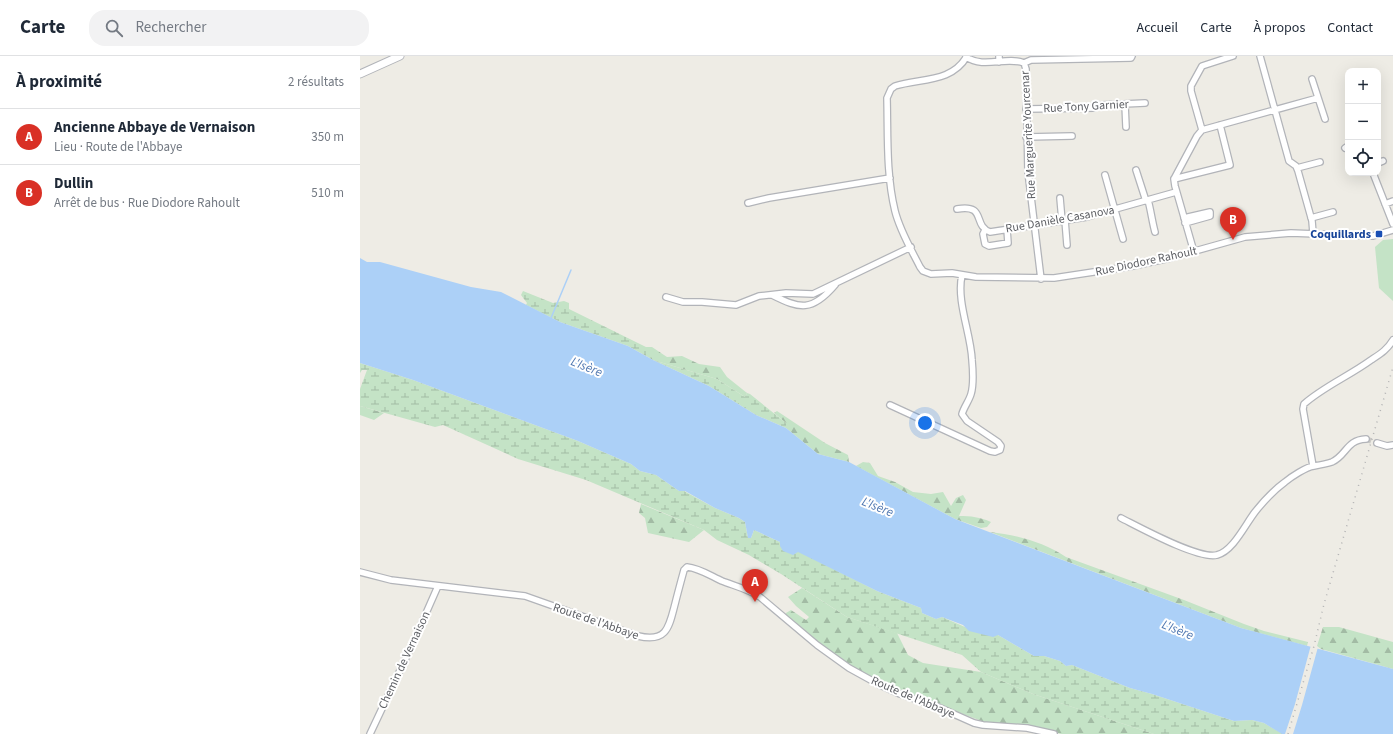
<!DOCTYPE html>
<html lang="fr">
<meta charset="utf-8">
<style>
body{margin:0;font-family:"Source Sans 3",sans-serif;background:#f2f2f3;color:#1f2937}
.controls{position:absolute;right:12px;top:12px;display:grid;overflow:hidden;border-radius:8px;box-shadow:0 4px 16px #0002}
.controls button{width:36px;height:36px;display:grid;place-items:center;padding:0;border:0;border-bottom:1px solid #e0e1e3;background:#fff;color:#1f2937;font:20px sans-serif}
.you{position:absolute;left:565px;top:367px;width:14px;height:14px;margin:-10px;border:3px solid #fff;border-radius:50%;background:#1a73e8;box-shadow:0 0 0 6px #1a73e833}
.badge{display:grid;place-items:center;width:26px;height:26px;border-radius:50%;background:#d93025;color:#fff;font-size:13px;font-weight:700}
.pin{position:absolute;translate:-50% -33px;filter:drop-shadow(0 1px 2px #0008)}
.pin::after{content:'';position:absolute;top:21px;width:14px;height:12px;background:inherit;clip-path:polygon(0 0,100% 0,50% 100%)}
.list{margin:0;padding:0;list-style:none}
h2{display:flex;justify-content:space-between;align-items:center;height:52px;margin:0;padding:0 16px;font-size:17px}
h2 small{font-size:13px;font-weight:400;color:#747a83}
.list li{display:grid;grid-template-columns:26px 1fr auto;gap:12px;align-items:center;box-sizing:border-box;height:56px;padding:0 16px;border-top:1px solid #e0e1e3}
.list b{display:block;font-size:15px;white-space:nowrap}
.list p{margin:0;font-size:13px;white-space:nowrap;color:#747a83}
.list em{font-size:13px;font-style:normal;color:#747a83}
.icon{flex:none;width:22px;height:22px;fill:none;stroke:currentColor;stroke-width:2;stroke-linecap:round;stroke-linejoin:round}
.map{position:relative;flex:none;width:1033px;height:678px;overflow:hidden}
header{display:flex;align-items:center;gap:24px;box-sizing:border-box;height:56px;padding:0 20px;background:#fff;border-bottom:1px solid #e0e1e3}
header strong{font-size:19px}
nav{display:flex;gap:22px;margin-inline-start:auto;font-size:14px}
.search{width:280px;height:36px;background:#f2f2f3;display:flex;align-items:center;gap:10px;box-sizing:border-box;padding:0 14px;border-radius:16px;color:#747a83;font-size:15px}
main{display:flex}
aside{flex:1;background:#fff}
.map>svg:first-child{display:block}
.forest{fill:url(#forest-firs)}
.wetland{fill:url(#wetland-marsh)}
.green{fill:#c4e3c6}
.water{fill:#acd0f7}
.pier{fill:#eeece5}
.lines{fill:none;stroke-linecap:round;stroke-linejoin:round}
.stream{stroke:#acd0f7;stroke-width:1.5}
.minor-tunnel{stroke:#cac9c5;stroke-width:5.5;stroke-dasharray:5.5 3;stroke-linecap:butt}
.minor-casing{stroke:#b2b4b9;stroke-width:8}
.tertiary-casing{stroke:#b2b4b9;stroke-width:9}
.minor{stroke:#fff;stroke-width:5.5}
.tertiary{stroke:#fff;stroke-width:7}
.rail{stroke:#b3b3b4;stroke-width:1.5;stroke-dasharray:1 5;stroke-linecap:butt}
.transit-dot{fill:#1a4fb4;stroke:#fff;stroke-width:1.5}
.labels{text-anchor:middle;stroke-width:4;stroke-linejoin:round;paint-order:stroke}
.street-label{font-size:12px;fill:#5d5f64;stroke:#fff}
.transit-label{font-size:12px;font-weight:bold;fill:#164399;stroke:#fff;text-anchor:end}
.water-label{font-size:13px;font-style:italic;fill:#4e76b0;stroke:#fff}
</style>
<header>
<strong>Carte</strong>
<div class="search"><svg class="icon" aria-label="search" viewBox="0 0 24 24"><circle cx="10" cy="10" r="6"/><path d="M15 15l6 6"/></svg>Rechercher</div>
<nav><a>Accueil</a><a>Carte</a><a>À propos</a><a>Contact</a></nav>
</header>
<main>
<aside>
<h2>À proximité<small>2 résultats</small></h2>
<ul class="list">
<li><span class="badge">A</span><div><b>Ancienne Abbaye de Vernaison</b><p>Lieu · Route de l'Abbaye</p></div><em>350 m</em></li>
<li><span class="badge">B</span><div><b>Dullin</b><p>Arrêt de bus · Rue Diodore Rahoult</p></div><em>510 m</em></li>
</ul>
</aside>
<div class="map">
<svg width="1033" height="678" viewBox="0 0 1033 678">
<defs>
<pattern id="forest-firs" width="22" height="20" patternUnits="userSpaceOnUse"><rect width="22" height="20" fill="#c4e3c6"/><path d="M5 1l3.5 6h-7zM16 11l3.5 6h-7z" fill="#a2bba4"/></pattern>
<pattern id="wetland-marsh" width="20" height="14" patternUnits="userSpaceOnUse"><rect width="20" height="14" fill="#c4e3c6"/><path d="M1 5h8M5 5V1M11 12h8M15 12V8" fill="none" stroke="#a2bba4"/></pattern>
</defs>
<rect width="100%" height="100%" fill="#eeece5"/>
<!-- forest -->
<path class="forest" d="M286,291h6l15,10 15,-1 17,8 21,3 7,10 20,16 -2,4 -28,-18 -64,-19 -7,-4z
M0,350l24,7 -10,7 -14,-5z
M417,355l48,32 23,12 1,7 -31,-8 -32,-26v-5l-12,-10z
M503,406l7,1 8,13 17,6 18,10 18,2 12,-2 8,14 5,-8 7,-3 3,5 -7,16c12,0 21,1 32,6l-4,5 -6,1 -26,-9 -99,-53z
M281,448l63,26 -15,12 -41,-9 -3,-15 -6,-5z
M630,476c27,3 53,10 76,25l118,43 60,24 20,7 44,11 -1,4 -66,-18z
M442,532l45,29 50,16 11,22 15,8 58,9 52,22 121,40h-93l-32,-9 -42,-2 -83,-31 -53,-24 -66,-50 1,-5 5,-3 15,10 3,-3 -13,-11 -8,-9z
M963,571h16l54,15v27l-72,-20 -4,-3z"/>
<!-- wetland -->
<path class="wetland" d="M163,235l30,12 11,-2 5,2v6l77,38v9l-18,-10 -68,-24 -34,-17 1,-2 -6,-8z
M293,304l64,19 28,18 2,-4 3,1 36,29v5l-30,-13 -47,-29z
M0,307l53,17 165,61 53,23 9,7 16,4 23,16h5l31,17 24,10 6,4 3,16h3l3,-8 26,12 97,49 44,17 1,5 14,6 6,-2 23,10 33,8 36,21h10l16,5 6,5 6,-1 58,23 22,6 82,27 18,-1 12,3 19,11h-129l-121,-40 -52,-22 -19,-17 -115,-38 -66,-43 -32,-19 -32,-15 -13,-10 -118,-50 -68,-21 -75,-34 -8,2 -75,-21v-17l7,-19h-5l-2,3z"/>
<!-- green -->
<path class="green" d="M1033,183v62l-14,-13 -4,-41 8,-7z"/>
<!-- water -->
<path class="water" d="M0,202l7,4h13l91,25 30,5 59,30 68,24 25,14 56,26 47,29 30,13 32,26 31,8 106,57 286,109 152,41v65h-111l-18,-11 -12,-3 -18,1 -82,-27 -22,-6 -58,-23 -6,1 -6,-5 -16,-5h-10l-36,-21 -5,2 -24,-6 -6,-6 -21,-8 -6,2 -14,-6 -1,-5 -44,-17 -79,-39 -5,3 -10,-4 -3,-5v-4l-26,-12 -3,8h-3l-3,-16 -6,-4 -24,-10 -30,-17h-6l-23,-16 -16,-4 -9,-7 -53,-23 -165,-61 -53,-17z"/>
<!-- pier -->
<path class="pier" d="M951,589l7,2 -16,58 -9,29h-8l10,-30z"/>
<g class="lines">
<!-- stream -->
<path class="stream" d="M191,262l20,-48"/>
<!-- minor-tunnel -->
<path class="minor-tunnel" d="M1006,383l11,4"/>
<!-- minor casing -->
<g class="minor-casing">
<path id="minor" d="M607,0c-15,27 -47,22 -72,30l-4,3 -4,9c1,37 -1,76 8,113 5,20 16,38 25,56l3,4 8,3 21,-1 24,4 78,1 79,-12 37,-8 75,-21 46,-4 76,3h6l20,-6
M639,0v6
M900,0l29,105 7,5 2,5 14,50 1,12
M606,1c18,12 40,-1 58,6l7,-3 100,-2 1,-2
M664,7l2,6 2,103 13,107
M952,23l13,40
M765,48l1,23
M666,53l68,-1 8,-3 43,-2
M842,74l116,-32
M842,74l-11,-39v-5l11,-20 31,-10
M666,81l46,-1
M985,92l3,-2
M1018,107l5,-2
M937,112l23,-6
M776,114l10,31
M1013,117l20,51
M745,119l18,64
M814,123l56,-14 -10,-40
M700,142l2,23
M788,144c3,11 4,21 7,32
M388,147l21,-5 121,-20
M1025,148l8,-3
M597,153c30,-5 15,16 33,23l97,-15 89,-25
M824,162l26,-6v4l-25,7
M951,162l22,-6
M705,164l2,25
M625,174l-2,4 2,10 4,2 19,-3 -1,-14
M834,196l-19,-66 -1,-7 23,-43 5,-6
M412,239c28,14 40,17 63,-10
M306,241l17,5h19l34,3 23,-9 27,-3 27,1 98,-47
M530,349l100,46 5,1 5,-2 1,-4 -3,-4 -31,-21 -5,-7c2,-7 7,-13 9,-20 3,-10 2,-23 1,-34 -1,-26 -16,-59 -10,-85
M1017,387l10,3 6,-1
M953,410l-10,-57 1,-5c19,-17 45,-28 67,-44 9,-6 16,-10 22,-20
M761,462c18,9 78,42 96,37 16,-4 28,-30 38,-43 8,-10 19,-22 30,-30 6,-5 21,-15 29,-16 6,-1 12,-2 18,-4 15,-7 14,-22 34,-23
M0,516l31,8 134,16 113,40c29,7 31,-9 37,-32 3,-12 6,-23 9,-34l3,-3c12,1 24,9 35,14 13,5 26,8 38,16l57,48 32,23 29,16 22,10 38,13 36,16 9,2 44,3 27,6
M10,678l42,-89 26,-59"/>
</g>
<!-- tertiary casing -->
<g class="tertiary-casing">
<path id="tertiary" d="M0,18l40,-18"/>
</g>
<!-- minor -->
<use href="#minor" class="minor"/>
<!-- tertiary -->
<use href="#tertiary" class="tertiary"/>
<!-- rail -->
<path class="rail" d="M928,678l26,-88 10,-42 69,-237"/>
</g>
<!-- markers -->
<rect class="transit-dot" x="1015" y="174" width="8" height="8" rx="2"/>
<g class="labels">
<!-- street labels -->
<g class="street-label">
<text transform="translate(726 50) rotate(-3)" y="4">Rue Tony Garnier</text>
<text transform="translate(668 79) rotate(-93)" y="4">Rue Marguerite Yourcenar</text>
<text transform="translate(700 163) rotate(-10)" y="4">Rue Danièle Casanova</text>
<text transform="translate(786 205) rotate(-12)" y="4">Rue Diodore Rahoult</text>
<text transform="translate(236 565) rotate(19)" y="4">Route de l'Abbaye</text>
<text transform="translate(44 604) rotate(-65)" y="4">Chemin de Vernaison</text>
<text transform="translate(553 641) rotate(23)" y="4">Route de l'Abbaye</text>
</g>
<!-- transit labels -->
<g class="transit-label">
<text x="1011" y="182">Coquillards</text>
</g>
<!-- water labels -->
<g class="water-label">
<text transform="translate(227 310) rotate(22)" y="5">L'Isère</text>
<text transform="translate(518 450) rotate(22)" y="5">L'Isère</text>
<text transform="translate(818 573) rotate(22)" y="5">L'Isère</text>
</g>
</g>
</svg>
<div class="controls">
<button>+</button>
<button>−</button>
<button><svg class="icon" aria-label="locate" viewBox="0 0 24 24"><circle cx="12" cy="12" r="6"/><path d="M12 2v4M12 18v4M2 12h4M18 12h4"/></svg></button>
</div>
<div class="you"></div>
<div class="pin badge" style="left:395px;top:546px">A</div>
<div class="pin badge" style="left:873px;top:184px">B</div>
</div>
</main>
